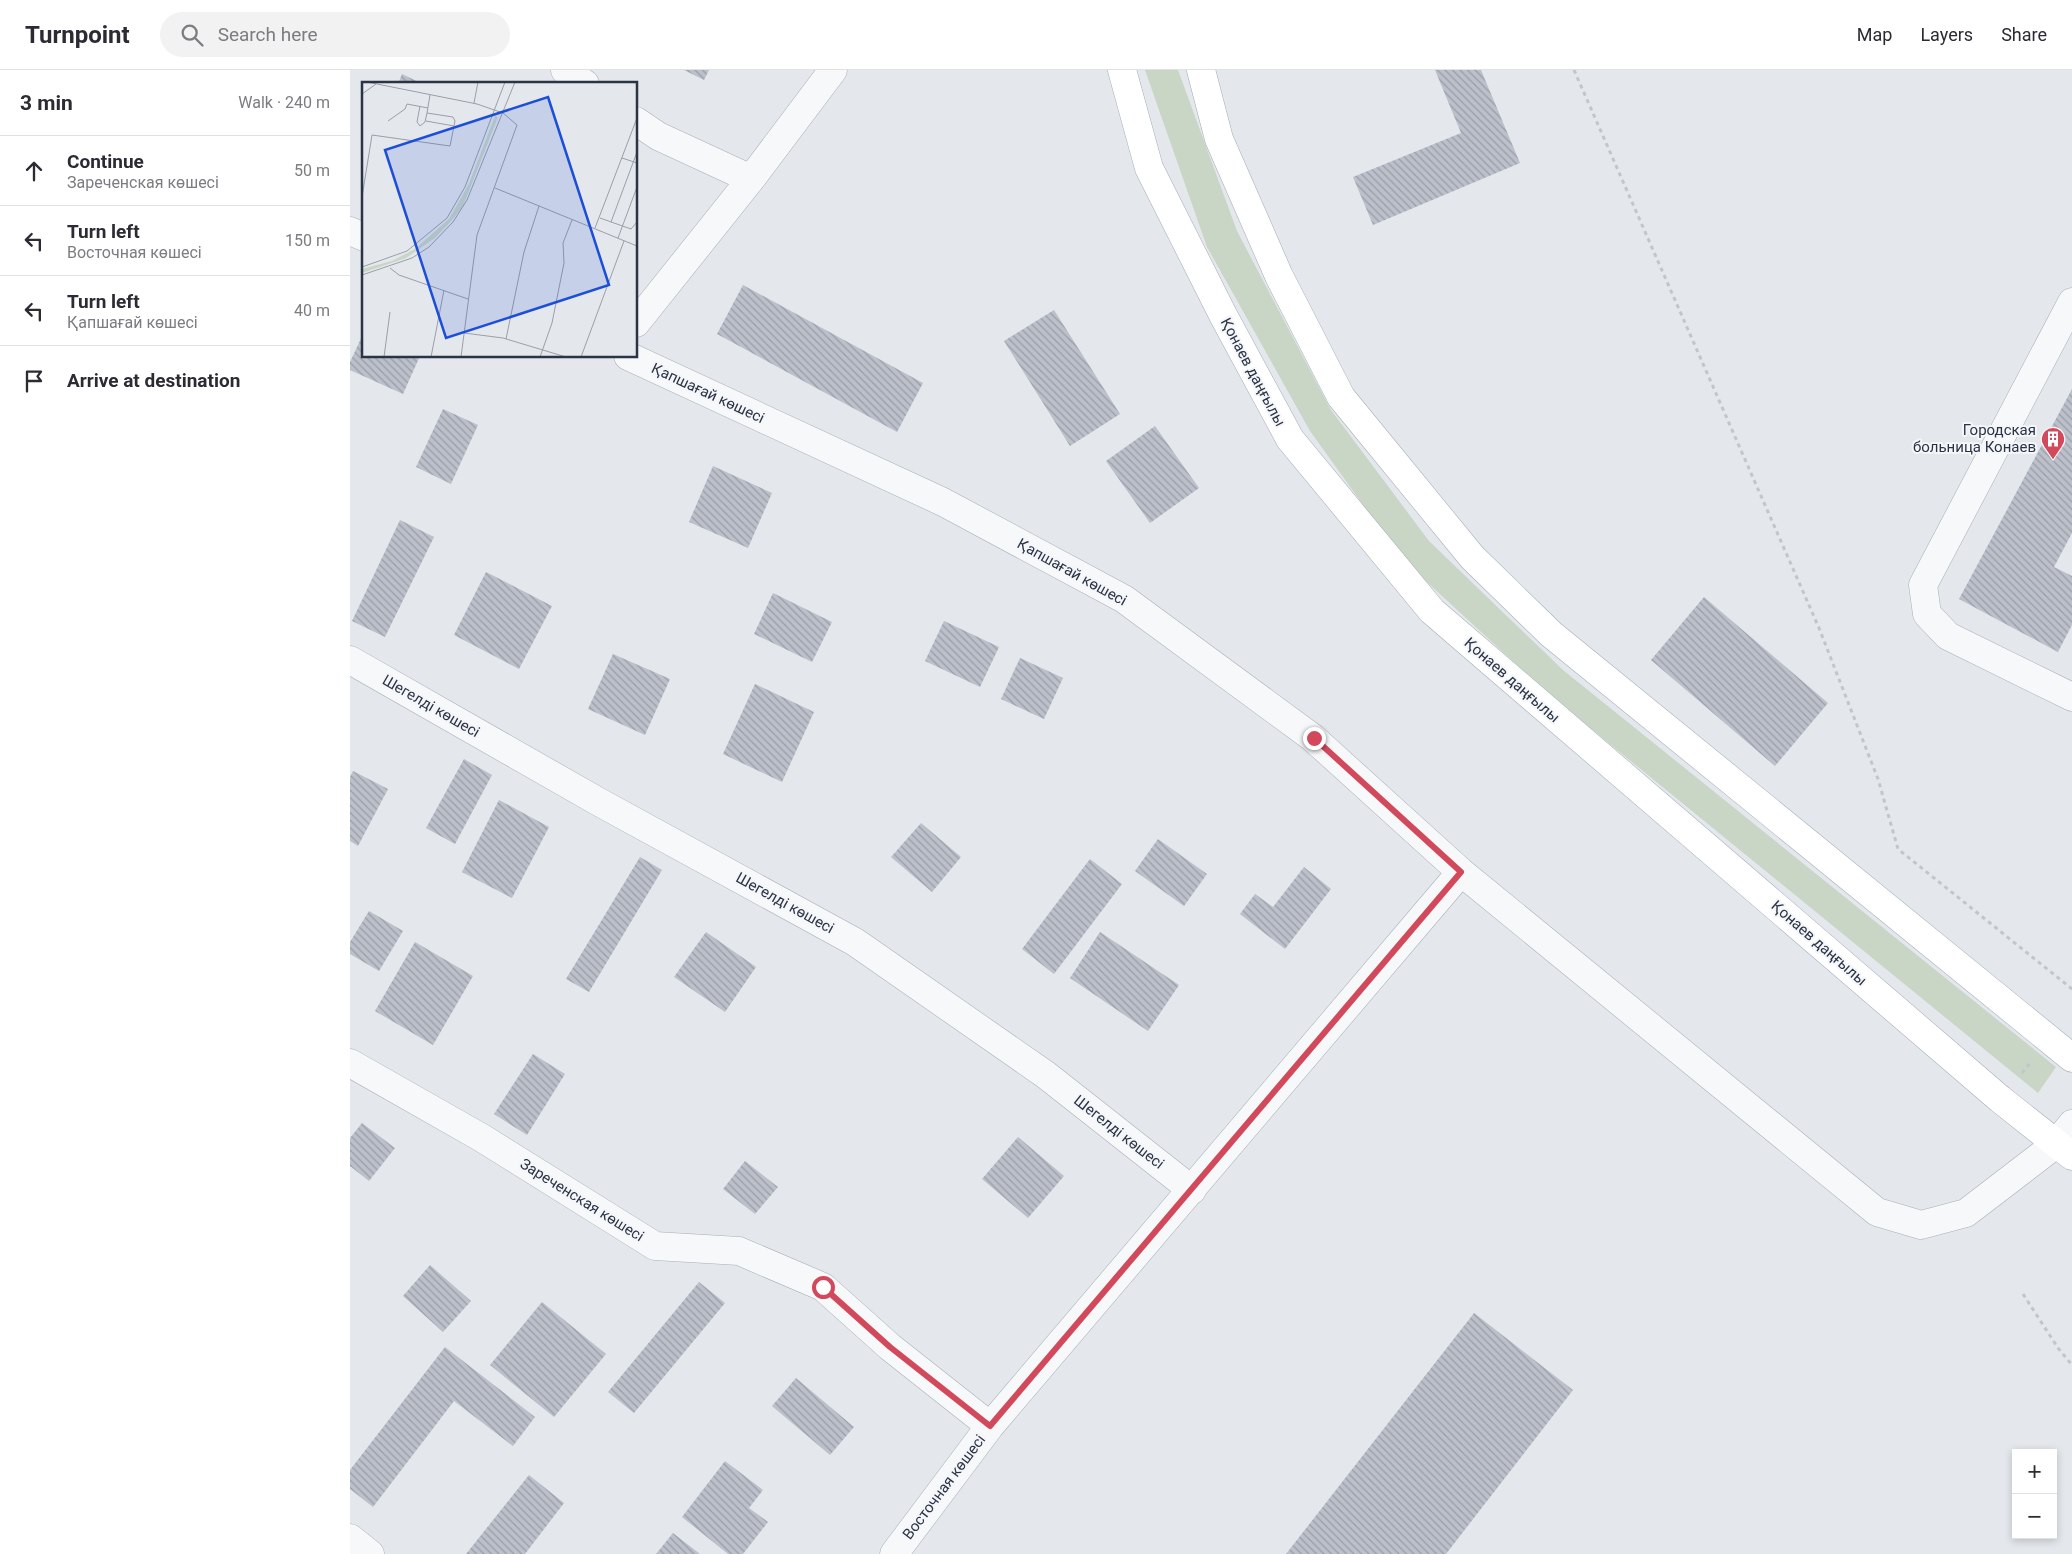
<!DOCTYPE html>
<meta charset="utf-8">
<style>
body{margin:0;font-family:Roboto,sans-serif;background:#f2f2f3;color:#2b2b33}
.controls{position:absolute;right:15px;bottom:15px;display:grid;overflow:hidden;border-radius:0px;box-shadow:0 2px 8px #0003}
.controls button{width:45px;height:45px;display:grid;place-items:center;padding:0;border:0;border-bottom:1px solid #e1e1e2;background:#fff;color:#2b2b33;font:25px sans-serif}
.stop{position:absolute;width:15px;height:15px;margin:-11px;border:4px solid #d1495b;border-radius:50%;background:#fff}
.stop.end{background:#d1495b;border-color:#fff;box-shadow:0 1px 5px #0008}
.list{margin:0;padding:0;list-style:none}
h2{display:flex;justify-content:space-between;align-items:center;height:65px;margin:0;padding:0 20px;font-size:21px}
h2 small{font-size:16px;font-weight:400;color:#7c7c81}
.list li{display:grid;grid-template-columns:32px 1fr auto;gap:15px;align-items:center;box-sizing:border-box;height:70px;padding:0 20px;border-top:1px solid #e1e1e2}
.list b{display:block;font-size:19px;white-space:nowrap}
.list p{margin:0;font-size:16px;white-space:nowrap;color:#7c7c81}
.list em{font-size:16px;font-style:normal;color:#7c7c81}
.icon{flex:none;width:28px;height:28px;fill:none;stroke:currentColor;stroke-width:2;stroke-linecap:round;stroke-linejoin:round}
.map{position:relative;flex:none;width:1722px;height:1484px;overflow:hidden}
header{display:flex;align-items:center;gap:30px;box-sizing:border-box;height:70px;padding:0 25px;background:#fff;border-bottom:1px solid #e1e1e2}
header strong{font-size:24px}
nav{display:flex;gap:28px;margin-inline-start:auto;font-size:18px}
.search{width:350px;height:45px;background:#f2f2f3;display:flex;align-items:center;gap:12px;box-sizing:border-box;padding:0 18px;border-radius:28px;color:#7c7c81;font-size:19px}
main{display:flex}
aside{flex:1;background:#fff}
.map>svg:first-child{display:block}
.grass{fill:#c9d6c5}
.building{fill:url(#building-back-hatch)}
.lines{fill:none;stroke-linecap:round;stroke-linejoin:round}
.minor-casing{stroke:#a9aeb7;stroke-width:29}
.major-casing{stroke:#a3abb8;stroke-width:29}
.path{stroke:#c2c5cb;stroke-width:3;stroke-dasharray:4 4;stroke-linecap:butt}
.minor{stroke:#f7f8fa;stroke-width:28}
.major{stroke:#fff;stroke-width:28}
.route{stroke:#d1495b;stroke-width:6}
.labels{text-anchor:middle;stroke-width:4;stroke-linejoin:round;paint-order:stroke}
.street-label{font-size:15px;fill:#2b3445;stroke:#f4f6f9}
.poi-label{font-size:15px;fill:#2b3445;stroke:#f4f6f9;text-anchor:end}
.inset-road{fill:none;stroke:#9a9fa9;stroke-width:1}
.view{fill:#1d4ed8;fill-opacity:0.15;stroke:#1d4ed8;stroke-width:2.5}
.inset-edge{fill:none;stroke:#2b3445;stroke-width:2.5}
</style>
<header>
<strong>Turnpoint</strong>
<div class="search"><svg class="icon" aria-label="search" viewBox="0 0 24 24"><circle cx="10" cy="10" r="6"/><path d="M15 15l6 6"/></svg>Search here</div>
<nav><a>Map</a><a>Layers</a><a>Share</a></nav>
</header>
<main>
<aside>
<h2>3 min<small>Walk · 240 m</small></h2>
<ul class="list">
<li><svg class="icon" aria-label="ahead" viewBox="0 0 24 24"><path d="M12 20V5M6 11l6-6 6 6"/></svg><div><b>Continue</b><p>Зареченская көшесі</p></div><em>50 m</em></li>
<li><svg class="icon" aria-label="left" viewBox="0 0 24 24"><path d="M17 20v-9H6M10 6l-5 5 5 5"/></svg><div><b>Turn left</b><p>Восточная көшесі</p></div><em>150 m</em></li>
<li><svg class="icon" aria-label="left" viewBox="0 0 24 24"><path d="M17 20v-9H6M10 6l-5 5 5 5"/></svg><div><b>Turn left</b><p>Қапшағай көшесі</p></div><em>40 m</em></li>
<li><svg class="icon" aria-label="arrive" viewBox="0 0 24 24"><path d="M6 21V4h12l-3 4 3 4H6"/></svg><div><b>Arrive at destination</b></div></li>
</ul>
</aside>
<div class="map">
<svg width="1722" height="1484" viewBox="0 0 1722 1484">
<defs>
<pattern id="building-back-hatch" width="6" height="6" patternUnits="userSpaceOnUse" patternTransform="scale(1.25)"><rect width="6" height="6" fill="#bbc0ca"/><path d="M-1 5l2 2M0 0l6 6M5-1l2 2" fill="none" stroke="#989da6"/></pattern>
</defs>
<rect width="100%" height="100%" fill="#e4e7ec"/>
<!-- grass -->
<path class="grass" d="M795,0h33l59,161 94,179 98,131 134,129 493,397 -18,26 -492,-401 -144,-133 -92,-128 -103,-184z"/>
<!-- building -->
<path class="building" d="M334,0h25l-5,10z
M1085,0h46l39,93 -147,62 -20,-48 108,-44z
M52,4l21,10h-25z
M393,215l180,98 -26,49 -180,-98z
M704,240l66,104 -50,32 -66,-105z
M14,262v24h56l-17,38 -53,-24v-8z
M1722,319v144l-18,34 18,9v49l-14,27 -99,-53z
M93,339l35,16 -27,59 -35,-17z
M805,356l44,62 -49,35 -44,-62z
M363,396l59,27 -24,55 -59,-26z
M50,450l34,17 -49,100 -33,-16z
M136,502l66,34 -33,63 -65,-34z
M423,523l59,29 -20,40 -58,-28z
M1354,527l124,106 -53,63 -124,-106z
M594,551l55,26 -19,40 -55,-26z
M263,584l57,25 -25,56 -57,-26z
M670,588l43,20 -19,41 -43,-20z
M405,614l59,28 -32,70 -59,-28z
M114,689l28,16 -37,69 -29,-16z
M3,701l35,18 -30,57 -8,-5v-64z
M149,730l50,27 -37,71 -50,-26z
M571,753l40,34 -29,35 -41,-35z
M808,769l49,35 -23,32 -49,-35z
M290,787l22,13 -73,122 -23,-13z
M740,789l32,25 -68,90 -32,-25z
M954,797l27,22 -46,60 -45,-35 15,-20 18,13z
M19,841l34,20 -24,40 -29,-17v-12z
M356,862l50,35 -31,45 -51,-35z
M750,862l79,53 -31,46 -78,-53z
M65,872l58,34 -40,69 -58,-34z
M183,984l32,20 -38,61 -33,-21z
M12,1053l33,25 -26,33 -19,-15v-28z
M668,1067l46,39 -36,42 -46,-39z
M395,1091l33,26 -23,27 -32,-25z
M80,1195l41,36 -28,31 -40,-36z
M349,1212l26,21 -91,110 -26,-21z
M192,1232l64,52 -52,63 -64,-52z
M1124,1243l99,77 -127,164h-160z
M95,1277l90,70 -22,29 -59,-45 -81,106 -23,-18v-19z
M446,1308l58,49 -24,28 -58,-49z
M375,1391l38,29 -14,18 19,14 -25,32h-15l-46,-37z
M179,1405l35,28 -39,51h-59z
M323,1463l27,21h-44z"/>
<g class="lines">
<!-- minor casing -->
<g class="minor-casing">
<path id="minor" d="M215,0l20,14
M286,51l22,15 93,43
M0,161l14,6
M1722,232l-149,283 4,29 21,22 124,61
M286,253l115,-144 82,-109
M278,286l315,146 181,97 189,139 148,134 416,340 44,13 45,-12 90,-69 16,-20
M0,590l249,142 256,140 191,133 146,115
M0,993l132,75 173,108 84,5 84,36 67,60 100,79
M0,1468l20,16
M544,1484l96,-128 471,-554"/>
</g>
<!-- major casing -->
<g class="major-casing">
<path id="major" d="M772,0l27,98 74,147 67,124 142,172 568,488 72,57
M851,0l18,69 60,137 62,121 131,160 79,77 521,424"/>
</g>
<!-- path -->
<path class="path" d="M1224,0l245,558 59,151 20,70 174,140
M1672,1003l9,-11
M1673,1224l35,54 14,17"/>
<!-- minor -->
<use href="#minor" class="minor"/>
<!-- major -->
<use href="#major" class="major"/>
</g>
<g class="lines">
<!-- route -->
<path class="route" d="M473,1217l67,60 100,79 471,-554 -147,-134"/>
</g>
<!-- icons -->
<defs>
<g id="building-pin" transform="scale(1.25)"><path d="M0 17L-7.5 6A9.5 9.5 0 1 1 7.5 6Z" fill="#d1495b" stroke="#f4f6f9"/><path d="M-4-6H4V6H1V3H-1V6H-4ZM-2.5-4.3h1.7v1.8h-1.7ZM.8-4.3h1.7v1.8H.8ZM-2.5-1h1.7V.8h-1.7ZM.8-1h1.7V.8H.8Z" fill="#fff"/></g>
</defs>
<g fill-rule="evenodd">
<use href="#building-pin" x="1703" y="369"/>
</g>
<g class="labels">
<!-- street labels -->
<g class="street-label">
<text transform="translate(903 302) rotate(62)" y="5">Қонаев даңғылы</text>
<text transform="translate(358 323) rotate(25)" y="5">Қапшағай көшесі</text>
<text transform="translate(722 502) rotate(29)" y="5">Қапшағай көшесі</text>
<text transform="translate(1162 610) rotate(41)" y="5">Қонаев даңғылы</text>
<text transform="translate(81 636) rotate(30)" y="5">Шегелді көшесі</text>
<text transform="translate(435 833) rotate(29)" y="5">Шегелді көшесі</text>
<text transform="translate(1469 873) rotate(41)" y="5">Қонаев даңғылы</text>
<text transform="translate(769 1062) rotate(38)" y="5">Шегелді көшесі</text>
<text transform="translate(232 1130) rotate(32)" y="5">Зареченская көшесі</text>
<text transform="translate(594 1417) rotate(-53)" y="5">Восточная көшесі</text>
</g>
<!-- poi labels -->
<g class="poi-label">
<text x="1686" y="365">Городская<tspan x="1686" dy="17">больница Конаев</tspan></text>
</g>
</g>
<!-- overview -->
<g transform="translate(12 12)">
<rect width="275" height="275" fill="#e4e7ec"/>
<path d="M133,34l3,1 -35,89 -11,14 -17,18 -29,20 -44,15v-4l30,-8 23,-12 34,-30 20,-35z" fill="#c9d6c5"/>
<path class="inset-road" d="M5,0l110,22 26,9 14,12 -40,110 -16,122M0,12l14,-10M112,21l4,-21M58,24l-3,16 3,4 5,-4 2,-9M26,39l17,-12 2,-5 21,4M64,39l28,5M260,76l15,5M133,106l142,58M0,115l10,-62 78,11 5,-25 -2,-4 -26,-4 3,-18M238,136l31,11 6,-7M249,140l26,-70M233,146l42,-110M256,156l19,-51M0,185l45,-16 40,-33 18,-31 40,-105M28,186l9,7 69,24M0,193l50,-17 17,-11 24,-25 14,-22 48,-118M102,251l39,5 63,19M144,257l18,-87 15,-46M22,275l6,-45M69,275l13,-67M178,275l12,-34 12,-60 -1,-20 9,-23M219,275l43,-116"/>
<path class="view" d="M186,15l61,188 -163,53 -61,-188z"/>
<rect width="275" height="275" class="inset-edge"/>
</g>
</svg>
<div class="controls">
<button>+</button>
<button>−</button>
</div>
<div class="stop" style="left:473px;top:1217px"></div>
<div class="stop end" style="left:964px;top:668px"></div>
</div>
</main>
